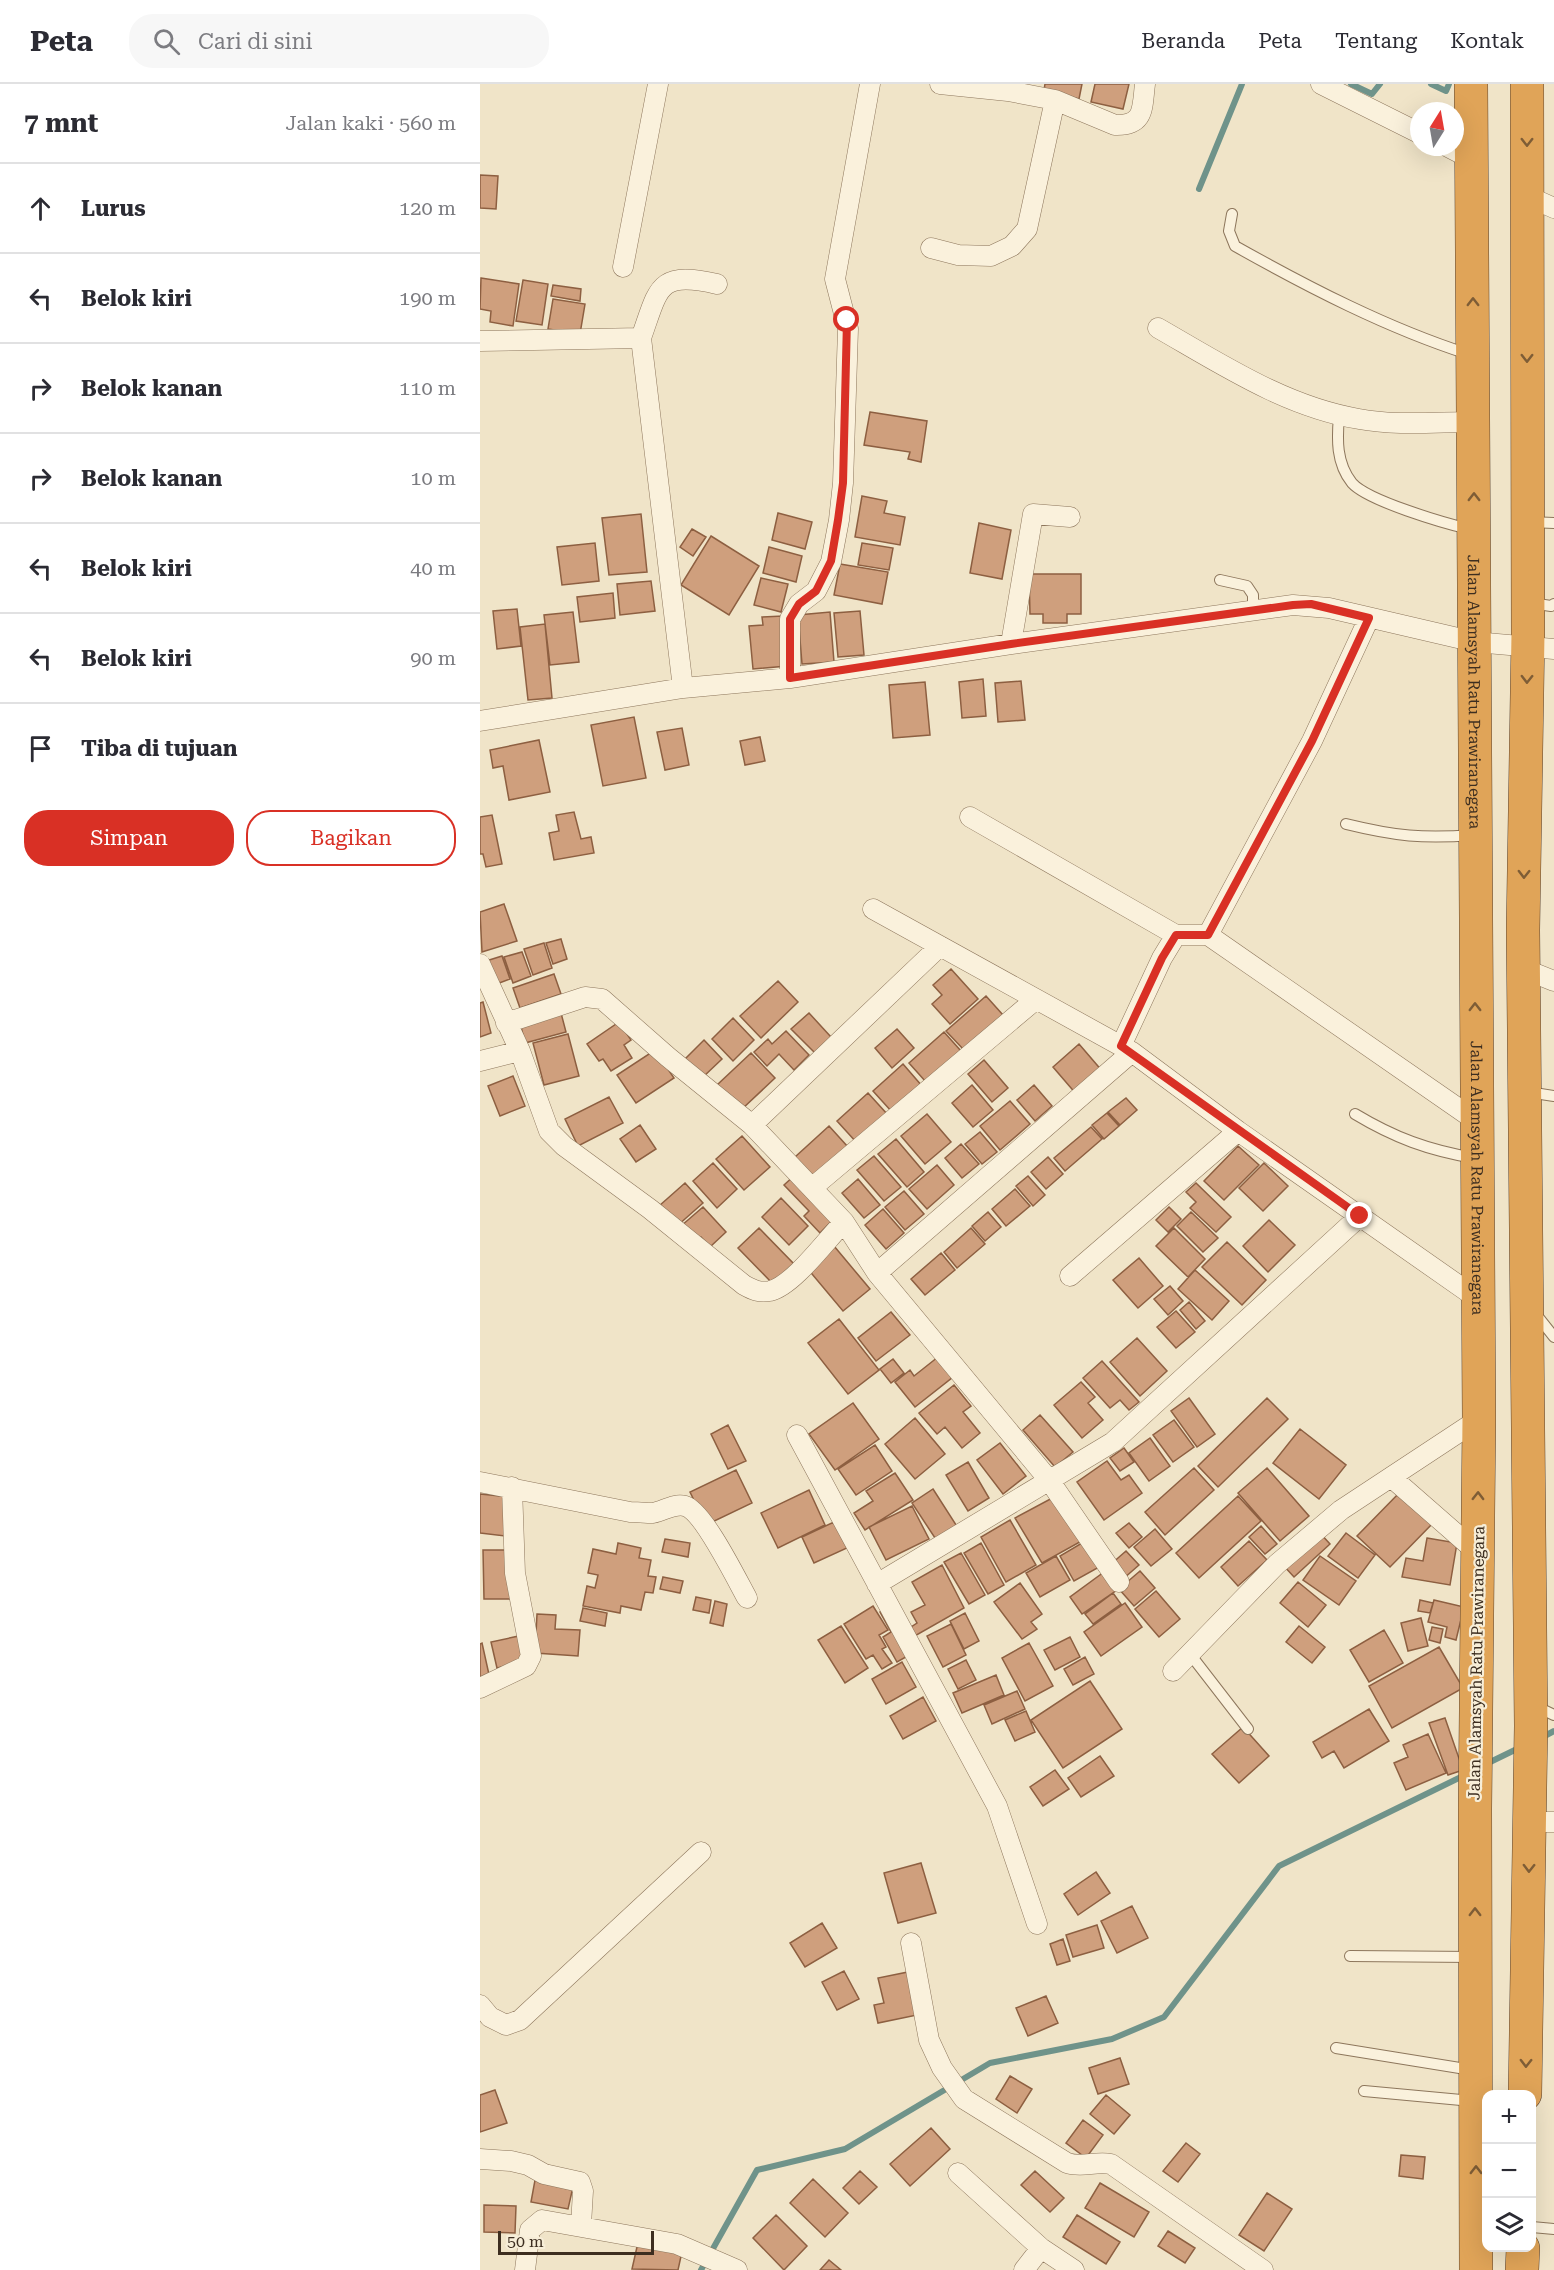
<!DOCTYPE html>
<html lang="id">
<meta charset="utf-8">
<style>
body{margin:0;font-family:"Roboto Serif",serif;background:#f7f7f7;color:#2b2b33}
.controls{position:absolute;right:18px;bottom:18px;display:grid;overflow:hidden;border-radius:12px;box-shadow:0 6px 24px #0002}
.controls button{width:54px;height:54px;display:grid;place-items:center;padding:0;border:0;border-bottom:2px solid #e1e1e2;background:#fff;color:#2b2b33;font:30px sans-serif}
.compass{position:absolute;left:930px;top:18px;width:54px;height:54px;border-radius:50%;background:#fff;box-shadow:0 6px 24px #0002;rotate:11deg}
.scale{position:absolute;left:18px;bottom:15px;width:156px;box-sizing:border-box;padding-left:6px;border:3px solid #3d2e20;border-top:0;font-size:16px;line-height:21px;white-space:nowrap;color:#3d2e20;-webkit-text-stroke:4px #f7eed8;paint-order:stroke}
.stop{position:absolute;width:18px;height:18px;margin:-14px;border:4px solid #d93025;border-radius:50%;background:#fff}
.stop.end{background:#d93025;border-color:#fff;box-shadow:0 2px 6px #0008}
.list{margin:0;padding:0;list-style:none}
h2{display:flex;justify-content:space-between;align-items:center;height:78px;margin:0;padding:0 24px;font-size:26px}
h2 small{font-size:20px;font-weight:400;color:#7c7c81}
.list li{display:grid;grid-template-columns:39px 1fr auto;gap:18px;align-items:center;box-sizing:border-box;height:90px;padding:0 24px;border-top:2px solid #e1e1e2}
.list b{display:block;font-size:22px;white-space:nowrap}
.list em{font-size:20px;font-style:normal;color:#7c7c81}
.actions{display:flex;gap:12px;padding:18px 24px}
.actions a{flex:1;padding:14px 0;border:2px solid #d93025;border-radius:24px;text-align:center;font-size:21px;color:#d93025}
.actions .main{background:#d93025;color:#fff}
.icon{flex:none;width:33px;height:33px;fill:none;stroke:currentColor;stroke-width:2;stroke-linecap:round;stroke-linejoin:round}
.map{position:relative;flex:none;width:1074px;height:2186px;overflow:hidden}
header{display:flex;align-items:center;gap:36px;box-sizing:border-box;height:84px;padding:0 30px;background:#fff;border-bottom:2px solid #e1e1e2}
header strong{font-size:28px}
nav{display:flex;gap:33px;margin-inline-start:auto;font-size:21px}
.search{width:420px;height:54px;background:#f7f7f7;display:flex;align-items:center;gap:15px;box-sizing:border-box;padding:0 21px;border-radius:24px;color:#7c7c81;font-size:22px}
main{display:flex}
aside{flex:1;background:#fff}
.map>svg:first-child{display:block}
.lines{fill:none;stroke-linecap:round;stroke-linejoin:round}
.stream{stroke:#6f938a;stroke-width:6}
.building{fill:#cf9f7d;stroke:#8d5f41;stroke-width:1.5}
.lane-casing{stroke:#8d765c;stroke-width:12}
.street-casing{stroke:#8d765c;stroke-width:21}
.highway-casing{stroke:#5b4430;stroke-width:34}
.lane{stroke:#faf1dc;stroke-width:10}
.street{stroke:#faf1dc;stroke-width:20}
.highway{stroke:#e0a458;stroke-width:33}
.oneway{stroke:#7e5d36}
.route{stroke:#d93025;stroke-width:8}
.labels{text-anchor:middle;stroke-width:4.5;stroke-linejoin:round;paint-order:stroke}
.street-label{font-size:16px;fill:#3d2e20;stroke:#f7eed8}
</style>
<header>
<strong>Peta</strong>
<div class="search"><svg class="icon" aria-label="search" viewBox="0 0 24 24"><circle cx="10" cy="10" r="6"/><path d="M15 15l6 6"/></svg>Cari di sini</div>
<nav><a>Beranda</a><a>Peta</a><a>Tentang</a><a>Kontak</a></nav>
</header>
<main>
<aside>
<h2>7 mnt<small>Jalan kaki · 560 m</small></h2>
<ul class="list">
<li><svg class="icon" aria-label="ahead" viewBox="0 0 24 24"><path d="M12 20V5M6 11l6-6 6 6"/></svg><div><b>Lurus</b></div><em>120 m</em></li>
<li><svg class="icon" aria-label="left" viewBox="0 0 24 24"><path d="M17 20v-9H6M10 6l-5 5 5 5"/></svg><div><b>Belok kiri</b></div><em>190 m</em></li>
<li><svg class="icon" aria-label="right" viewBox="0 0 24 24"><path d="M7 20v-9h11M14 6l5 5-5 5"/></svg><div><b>Belok kanan</b></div><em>110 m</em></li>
<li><svg class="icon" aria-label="right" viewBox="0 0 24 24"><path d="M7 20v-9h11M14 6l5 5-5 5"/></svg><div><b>Belok kanan</b></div><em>10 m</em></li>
<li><svg class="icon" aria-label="left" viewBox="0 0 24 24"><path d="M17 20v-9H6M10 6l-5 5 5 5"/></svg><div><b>Belok kiri</b></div><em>40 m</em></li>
<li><svg class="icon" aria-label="left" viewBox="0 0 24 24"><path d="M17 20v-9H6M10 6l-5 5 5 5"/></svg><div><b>Belok kiri</b></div><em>90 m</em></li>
<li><svg class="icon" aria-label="arrive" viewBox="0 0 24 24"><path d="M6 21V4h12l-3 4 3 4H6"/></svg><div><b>Tiba di tujuan</b></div></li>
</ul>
<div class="actions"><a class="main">Simpan</a><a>Bagikan</a></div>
</aside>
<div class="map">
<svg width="1074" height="2186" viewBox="0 0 1074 2186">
<rect width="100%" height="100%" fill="#f0e4c8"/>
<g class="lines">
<!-- stream -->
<path class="stream" d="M871,0l21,10 8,-10
M951,0l15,7 3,-7
M719,105l43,-105
M1061,1654l13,-7
M1004,1681l37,-18
M221,2186l56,-100 88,-21 145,-86 122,-24 52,-22 115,-151 186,-91"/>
</g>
<!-- building -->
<path class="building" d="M565,0h37l-3,15 -35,-9z
M615,0h34l-6,25 -32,-7z
M0,91l18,1 -2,33 -16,-1z
M1,194l38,6 -6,42 -23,-4 1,-11 -11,-2z
M43,196l25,4 -6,41 -26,-4z
M73,201l28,4 -1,12 -29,-5z
M73,215l32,5 -5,30 -32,-5z
M390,328l57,9 -6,41 -13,-3 2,-7 -46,-7z
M382,412l25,5 -3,12 21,4 -5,28 -45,-8z
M298,429l34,9 -7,27 -33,-9z
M161,430l6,58 -38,3 -7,-57z
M499,439l32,7 -9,49 -32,-6z
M212,445l14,8 -13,19 -13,-9z
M231,452l48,30 -30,49 -48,-30z
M115,459l4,38 -37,4 -5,-38z
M382,459l31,5 -4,22 -31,-5z
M289,463l33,9 -6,26 -33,-9z
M360,480l48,8 -6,32 -48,-9z
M549,490h52v40h-14v9h-24v-9h-13z
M281,494l27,6 -7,28 -27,-7z
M171,497l4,30 -35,4 -3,-31z
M133,509l2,25 -35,4 -3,-25z
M37,525l4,37 -24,3 -4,-38z
M380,527l4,44 -26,2 -4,-44z
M93,528l6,50 -29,3 -6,-50z
M350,528l4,50 -32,2 -4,-49z
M303,532l4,50 -34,3 -4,-43 14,-1 -1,-8z
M65,540l7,74 -24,2 -8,-73z
M503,595l3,37 -24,2 -3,-36z
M541,597l4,39 -27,2 -3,-39z
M445,598l5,53 -37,3 -4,-53z
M154,633l12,61 -43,8 -12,-61z
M202,644l7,37 -24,5 -8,-38z
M280,653l5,24 -20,4 -5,-24z
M59,656l11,52 -41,8 -6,-34 -10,2 -3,-18z
M94,728l7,27 10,-2 3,16 -40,7 -5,-27 10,-2 -3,-16z
M12,731l10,49 -16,3 -3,-13h-3v-37z
M24,820l13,37 -35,11 -2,-40z
M81,855l6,20 -14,5 -7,-21z
M64,859l8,25 -19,7 -9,-26z
M42,868l9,24 -18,7 -9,-26z
M22,872l8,23 -16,6 -8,-24z
M471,885l27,30 -28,25 -18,-20 10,-9 -9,-10z
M74,890l7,20 -41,14 -7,-20z
M298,897l20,21 -37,36 -21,-22z
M506,912l17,19 -39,35 -18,-19z
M3,918l8,31 -11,4v-34z
M81,929l5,19 -41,11 -5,-20z
M329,929l22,24 -16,16 -24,-24z
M253,934l21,22 -21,21 -21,-22z
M139,938l12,18 -7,5 8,13 -21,13 -8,-12 -4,2 -12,-17z
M417,945l17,19 -22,20 -17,-20z
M306,947l23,24 -15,15 -15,-16 -12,12 -13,-14 14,-13 4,5z
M464,948l17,19 -35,31 -17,-19z
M88,950l11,42 -35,9 -11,-42z
M224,956l18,19 -20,19 -18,-18z
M599,960l24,28 -26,23 -24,-28z
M175,966l19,28 -38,25 -19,-28z
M271,969l24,25 -34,32 -24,-25z
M504,976l24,28 -16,14 -24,-28z
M423,980l19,22 -30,26 -19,-21z
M33,992l12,30 -25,10 -12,-30z
M492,1001l21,25 -20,17 -21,-24z
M554,1001l18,21 -17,15 -18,-21z
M388,1009l20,22 -31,28 -20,-22z
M129,1013l14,26 -45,23 -13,-27z
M646,1014l11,12 -17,15 -12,-13z
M530,1017l20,23 -30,26 -20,-24z
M627,1029l12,13 -15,13 -12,-14z
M447,1030l24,28 -26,22 -24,-28z
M160,1041l16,24 -20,13 -16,-23z
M349,1042l19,21 -34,30 -19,-20z
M611,1043l11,12 -37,32 -11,-13z
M500,1048l17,20 -15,12 -17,-20z
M262,1052l28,31 -26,23 -28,-31z
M416,1055l28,33 -17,15 -29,-33z
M481,1060l18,20 -17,14 -17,-20z
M758,1062l21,19 -35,35 -20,-19z
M394,1072l27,31 -17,14 -27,-31z
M568,1073l15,17 -17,15 -15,-17z
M233,1079l24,26 -20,19 -24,-27z
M784,1079l24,23 -25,25 -24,-23z
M457,1081l17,20 -27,24 -18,-20z
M316,1090l40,43 -16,16 -16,-17 5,-5 -25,-26z
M548,1092l17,19 -12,11 -17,-20z
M378,1095l22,26 -16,13 -22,-25z
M205,1099l18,20 -26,23 -18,-20z
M716,1099l35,34 -15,15 -26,-24 6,-6 -10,-10z
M535,1105l15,17 -24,20 -14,-17z
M424,1107l20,23 -19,16 -20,-23z
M301,1114l27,28 -19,19 -27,-28z
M223,1123l23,25 -16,15 -9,-10 -6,5 -14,-16z
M689,1123l12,12 -13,13 -12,-12z
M403,1125l21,24 -18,16 -21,-24z
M508,1128l13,15 -16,14 -13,-15z
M711,1128l27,26 -15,14 -26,-26z
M789,1136l26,25 -27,27 -25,-26z
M279,1144l36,37 -21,20 -36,-37z
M491,1144l14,16 -28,24 -13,-16z
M694,1144l31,31 -17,18 -32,-31z
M747,1158l39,38 -24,25 -40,-38z
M354,1162l36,43 -27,22 -36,-43z
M461,1169l14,17 -30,25 -14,-16z
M659,1174l24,28 -25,22 -25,-28z
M715,1186l34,31 -17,19 -34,-31z
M690,1202l13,15 -15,14 -14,-16z
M709,1218l16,19 -9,8 -16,-19z
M696,1227l19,21 -19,16 -19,-21z
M411,1228l19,23 -34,26 -18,-23z
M359,1235l40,51 -31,24 -40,-51z
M657,1254l30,33 -27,25 -30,-34z
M458,1273l15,20 -38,30 -20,-25 15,-12 4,6z
M413,1275l11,14 -13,10 -11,-14z
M622,1277l37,41 -10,8 -9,-10 -10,8 -27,-30z
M601,1298l14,15 -7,6 15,17 -21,18 -28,-33z
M474,1301l17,21 -8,6 17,21 -18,15 -17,-21 -8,7 -18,-21z
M709,1314l26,36 -18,13 -26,-36z
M787,1314l21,21 -70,68 -20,-21z
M373,1319l26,36 -44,31 -26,-36z
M560,1331l33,37 -18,15 -32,-37z
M435,1334l30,36 -30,25 -30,-35z
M694,1336l20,27 -21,15 -20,-27z
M248,1341l18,36 -18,8 -17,-35z
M820,1345l46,36 -27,34 -46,-36z
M670,1354l20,28 -21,15 -20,-28z
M520,1359l26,33 -23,18 -26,-34z
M395,1361l17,26 -36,24 -18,-26z
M644,1364l10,14 -14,9 -10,-13z
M627,1377l14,19 8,-5 13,18 -38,27 -27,-38z
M488,1378l21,36 -21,13 -22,-36z
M714,1384l20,22 -49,45 -20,-23z
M787,1384l42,48 -29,25 -42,-48z
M256,1386l16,33 -46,22 -16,-33z
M415,1389l18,27 -48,30 -11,-17 19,-12 -7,-10z
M453,1405l25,39 -21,13 -25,-38z
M329,1406l16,35 -47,23 -17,-35z
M922,1406l33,31 -45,46 -33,-31z
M0,1410l30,3 -5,39 -25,-3z
M576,1412l31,42 -45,25 -27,-45z
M758,1412l23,25 -62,57 -23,-25z
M432,1422l17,33 -43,21 -17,-33z
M530,1436l26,45 -30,17 -25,-45z
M354,1438l13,26 -33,15 -12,-26z
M649,1439l13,14 -13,11 -13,-15z
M781,1442l16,18 -12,10 -16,-17z
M675,1445l17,20 -21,17 -17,-19z
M839,1448l11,12 -36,33 -11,-12z
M866,1449l29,22 -17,23 -30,-22z
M947,1454l30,5 -7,42 -48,-8 4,-19 17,3z
M185,1455l25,4 -2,14 -26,-5z
M607,1456l14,26 -27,15 -14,-25z
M769,1457l18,19 -29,26 -17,-19z
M138,1459l23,5 -2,10 12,2 -3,16 8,1 -3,16 -8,-1 -4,18 -20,-4 -1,7 -37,-7 4,-20 8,2 3,-13 -10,-2 5,-24 23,5z
M501,1459l23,42 -16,9 -24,-41z
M3,1466h29l1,49h-29z
M646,1467l13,14 -16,14 -13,-14z
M481,1469l24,42 -16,9 -25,-42z
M576,1472l14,24 -30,17 -14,-24z
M840,1472l36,25 -17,24 -36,-25z
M462,1481l22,43 -51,29 -5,-8 9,-6 -6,-11 14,-7 -13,-23z
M660,1487l15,17 -21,18 -15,-17z
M624,1488l13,18 -35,24 -12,-17z
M183,1493l20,4 -3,12 -20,-4z
M818,1498l28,23 -18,22 -28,-24z
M540,1499l22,31 -11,8 6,7 -15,10 -28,-37z
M676,1507l24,28 -21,18 -24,-28z
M633,1509l8,11 -28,20 -8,-10z
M216,1513l15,3 -2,13 -16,-3z
M940,1516l13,3 -3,10 -12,-2z
M954,1516l30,7 -8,33 -11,-3 2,-10 -19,-5z
M235,1517l12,3 -4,22 -13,-3z
M645,1519l17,24 -41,29 -17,-24z
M393,1522l15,24 -9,5 7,12 -4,2 10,14 -10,6 -9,-14 -7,4 -22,-35z
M408,1523l25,46 -16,9 -14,-25 8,-5 -11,-20z
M103,1524l24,5 -2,13 -25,-5z
M485,1529l14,28 -15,8 -14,-28z
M57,1530l19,1 -1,14 25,1 -2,26 -43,-3z
M941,1534l7,28 -20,5 -7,-28z
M471,1540l15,31 -23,12 -16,-31z
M361,1542l27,42 -23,15 -27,-43z
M819,1542l26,21 -13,16 -26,-21z
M952,1543l11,2 -3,14 -11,-3z
M904,1546l19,33 -34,19 -19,-32z
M39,1552l6,26 -28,6 -6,-26z
M590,1553l10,20 -25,13 -11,-20z
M2,1559l8,36 -10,3v-38z
M549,1559l24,43 -28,15 -23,-43z
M959,1563l24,41 -71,40 -23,-42z
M605,1573l9,17 -21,11 -9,-16z
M486,1576l10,20 -18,9 -10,-20z
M422,1578l14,25 -30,17 -14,-25z
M516,1591l8,20 -42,18 -9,-20z
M610,1597l32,48 -59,39 -32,-48z
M537,1607l8,18 -33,15 -8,-19z
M443,1613l13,24 -33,18 -13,-23z
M889,1625l20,32 -45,27 -10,-17 -12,7 -9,-16z
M546,1627l9,21 -20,9 -10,-21z
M965,1634l18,52 -15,5 -19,-52z
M763,1643l26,29 -30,27 -27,-29z
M948,1650l18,39 -40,17 -12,-27 14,-6 -5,-12z
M620,1672l14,20 -33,21 -13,-19z
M575,1686l14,19 -26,17 -13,-19z
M441,1779l15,50 -38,10 -14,-50z
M616,1788l14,21 -32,22 -14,-21z
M652,1822l16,32 -31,15 -16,-32z
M342,1839l15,25 -32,19 -15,-24z
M617,1841l7,23 -31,9 -7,-22z
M583,1855l7,22 -13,4 -7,-21z
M364,1887l15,28 -22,11 -15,-28z
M433,1887l9,43 -44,9 -4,-18 10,-2 -6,-25z
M566,1912l12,27 -30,13 -12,-28z
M640,1974l9,26 -31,10 -9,-26z
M530,1992l22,13 -15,24 -21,-14z
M15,2006l12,33 -27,9v-37z
M626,2011l24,20 -16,19 -24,-20z
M603,2036l20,15 -17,23 -20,-15z
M451,2044l19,21 -40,37 -20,-22z
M706,2059l14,11 -22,28 -15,-11z
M921,2071l24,2 -2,22 -24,-3z
M380,2087l17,16 -18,17 -16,-16z
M555,2087l29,27 -14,14 -29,-27z
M333,2095l35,34 -23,24 -35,-34z
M55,2096l38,7 -5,22 -37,-7z
M620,2099l49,29 -15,25 -49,-29z
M787,2109l25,16 -28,42 -25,-16z
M4,2121l32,1 -1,27 -31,-1z
M296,2131l31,31 -23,24 -31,-32z
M597,2131l43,27 -14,22 -43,-27z
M688,2147l27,17 -10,15 -27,-17z
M159,2154l44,9 -5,23 -46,-1z
M349,2176l12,10h-21z"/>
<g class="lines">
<!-- lane casing -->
<g class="lane-casing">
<path id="lane" d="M752,130l-3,17 6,15c73,41 152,82 233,108
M859,332c-2,23 -3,47 13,67 16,18 92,40 117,46
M1050,438l24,1
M740,496l27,6 6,9v15
M1051,519l20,3 3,-2
M866,740c49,12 77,15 127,11
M1048,1008l26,4
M875,1030c40,24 73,36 119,44
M1055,1229l19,24
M710,1570l58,75
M1055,1622l19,9
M870,1872l123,1
M856,1964l136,22
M884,2007l108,10
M1052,2143l22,2"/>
</g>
<!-- street casing -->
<g class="street-casing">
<path id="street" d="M460,0l68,7 47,9 60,25c30,1 27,-17 30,-41
M841,0l98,49
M968,63l25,13
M1047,112l27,12
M451,164l27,7 33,1 21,-10 15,-17 28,-129
M143,183l35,-183
M678,244c63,36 128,79 201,91 37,7 77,3 115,3
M161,254c18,-50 16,-68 76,-54
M0,257l161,-3 42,350
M531,560l22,-130 37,3
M310,594v-59l9,-15 17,-13 15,-29 8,-42 4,-37 5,-154 -13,-50 35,-195
M0,637l203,-33 107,-10 221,-34 282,-39 36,3 146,34 79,7
M490,733l206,118
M393,825l259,143 106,79 240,168
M728,851l267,185
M0,880l40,87 29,80 15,15 86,63 94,76c9,5 15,8 26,6 23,-5 57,-52 74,-69
M1044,885l30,12
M26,939l79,-26 17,2 66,58 84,68 92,97 33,51
M641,962l41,-88 14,-23h32l104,-194 57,-123
M0,977l40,-10
M272,1041l188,-179
M333,1103l222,-187
M590,1192l168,-145
M317,1351l200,371 40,118
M911,1393l87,76
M0,1398l150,30c7,0 15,1 23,1 11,-2 21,-10 32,-7 18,5 52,74 62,92
M639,1498l-70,-102 -172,-207 255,-221
M397,1500l236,-142 247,-226
M693,1587l104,-107 64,-54 138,-91
M0,1604l46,-22 5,-10 -16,-83 -3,-86
M1050,1738h24
M431,1859l18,97 13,28 22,31 103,64c15,5 28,-2 44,1l152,106
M0,1921l10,12 16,8 14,-5 181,-168
M0,2075l31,2 17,4 16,9 36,8 3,9 -2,34
M478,2089l83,75
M45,2186l5,-40 12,-10 135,24 60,26
M544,2186l17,-22 33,22"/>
</g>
<!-- highway casing -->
<g class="highway-casing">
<g id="highway">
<path id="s1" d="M991,0l8,1335 -4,390 1,461"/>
<path d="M1045,2010l6,-368 -8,-796 5,-296 -1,-550"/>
<path d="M1042,2186l1,-22"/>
</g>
</g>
<!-- lane -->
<use href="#lane" class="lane"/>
<!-- street -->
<use href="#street" class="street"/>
<!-- highway -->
<use href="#highway" class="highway"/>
</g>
<!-- one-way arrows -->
<defs><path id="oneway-chevron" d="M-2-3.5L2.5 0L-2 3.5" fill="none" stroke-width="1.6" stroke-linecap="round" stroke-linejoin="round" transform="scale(1.5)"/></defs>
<g class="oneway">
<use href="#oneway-chevron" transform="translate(1047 58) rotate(90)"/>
<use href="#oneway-chevron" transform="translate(993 218) rotate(-90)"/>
<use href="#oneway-chevron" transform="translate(1047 274) rotate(90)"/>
<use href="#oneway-chevron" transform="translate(994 413) rotate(-90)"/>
<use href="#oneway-chevron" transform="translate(1047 595) rotate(91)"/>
<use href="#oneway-chevron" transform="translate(1044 790) rotate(91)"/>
<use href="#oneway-chevron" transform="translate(995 923) rotate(-90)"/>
<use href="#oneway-chevron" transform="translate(998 1412) rotate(-89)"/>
<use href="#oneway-chevron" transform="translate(1049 1784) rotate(91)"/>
<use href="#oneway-chevron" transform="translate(995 1828) rotate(-90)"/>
<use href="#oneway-chevron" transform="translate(1046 1979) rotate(91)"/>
<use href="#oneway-chevron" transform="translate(996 2086) rotate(-90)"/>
</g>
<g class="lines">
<!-- route -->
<path class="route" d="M367,236l-4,163 -5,37 -7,41 -15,30 -17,13 -9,15v59l221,-34 282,-39 18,-1 58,14 -57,123 -104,194h-32l-14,23 -41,88 239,170"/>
</g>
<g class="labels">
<!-- street labels -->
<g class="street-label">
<text dy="6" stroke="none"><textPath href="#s1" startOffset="608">Jalan Alamsyah Ratu Prawiranegara</textPath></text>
<text dy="6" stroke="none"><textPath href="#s1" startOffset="1094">Jalan Alamsyah Ratu Prawiranegara</textPath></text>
<text transform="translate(996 1579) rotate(-89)" y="6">Jalan Alamsyah Ratu Prawiranegara</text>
</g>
</g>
</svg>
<div class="controls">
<button>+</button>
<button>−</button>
<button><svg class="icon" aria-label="layers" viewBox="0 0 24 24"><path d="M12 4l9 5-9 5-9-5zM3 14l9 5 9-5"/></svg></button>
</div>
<svg class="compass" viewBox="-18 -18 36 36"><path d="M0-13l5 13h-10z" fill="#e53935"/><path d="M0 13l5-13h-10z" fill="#7c7c81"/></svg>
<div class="scale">50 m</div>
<div class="stop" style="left:367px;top:236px"></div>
<div class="stop end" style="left:880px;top:1132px"></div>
</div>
</main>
